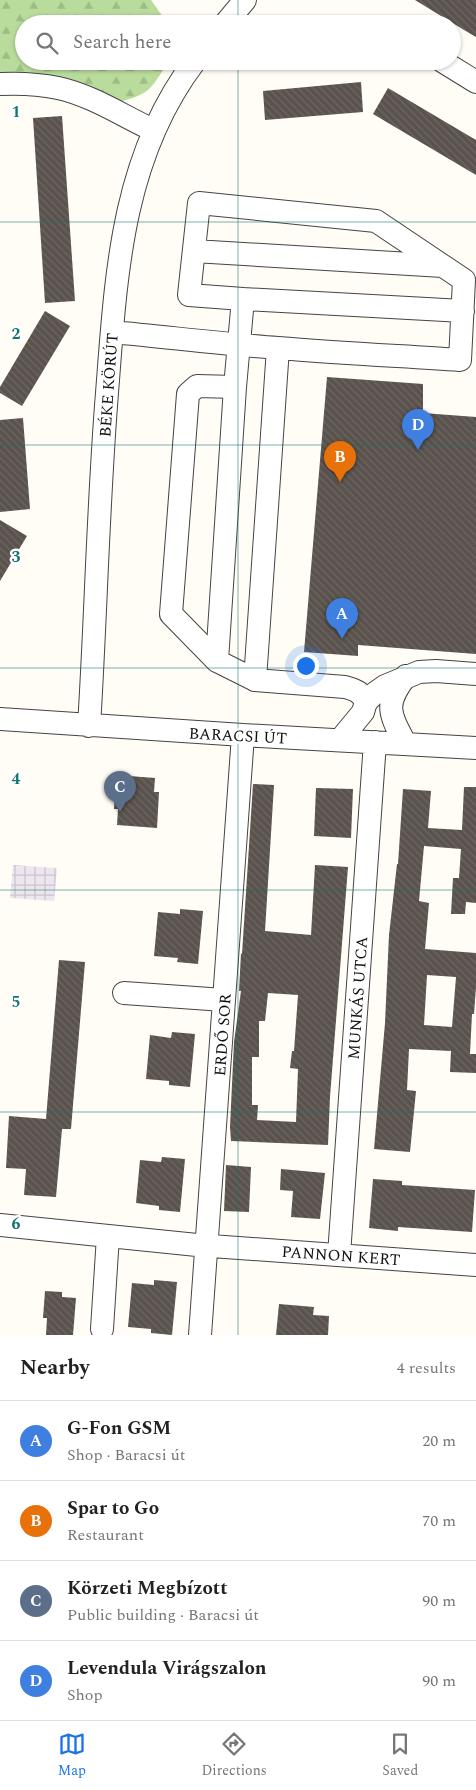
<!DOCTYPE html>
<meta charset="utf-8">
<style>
body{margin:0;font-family:Spectral,serif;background:#f2f2f2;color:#222}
.you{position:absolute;left:305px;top:665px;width:18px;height:18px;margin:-12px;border:4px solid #fff;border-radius:50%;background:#1a73e8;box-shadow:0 0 0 8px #1a73e833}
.badge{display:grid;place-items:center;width:32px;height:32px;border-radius:50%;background:#1a73e8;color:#fff;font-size:16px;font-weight:700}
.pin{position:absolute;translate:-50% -41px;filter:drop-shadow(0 1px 2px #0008)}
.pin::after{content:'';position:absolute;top:26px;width:18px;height:15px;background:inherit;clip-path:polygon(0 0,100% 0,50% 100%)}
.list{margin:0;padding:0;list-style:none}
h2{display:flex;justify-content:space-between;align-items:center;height:65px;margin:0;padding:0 20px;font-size:21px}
h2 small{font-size:16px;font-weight:400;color:#767676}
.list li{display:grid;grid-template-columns:32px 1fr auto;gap:15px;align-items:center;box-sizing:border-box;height:80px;padding:0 20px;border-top:1px solid #e0e0e0}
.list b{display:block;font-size:19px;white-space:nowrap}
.list p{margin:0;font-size:16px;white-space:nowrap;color:#767676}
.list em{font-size:16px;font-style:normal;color:#767676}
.icon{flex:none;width:28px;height:28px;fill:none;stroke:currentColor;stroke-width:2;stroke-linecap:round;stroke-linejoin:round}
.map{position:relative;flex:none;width:476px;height:1335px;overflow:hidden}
.search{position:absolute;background:#fff;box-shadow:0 1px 4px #0004;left:15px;right:15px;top:15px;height:55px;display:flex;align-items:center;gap:12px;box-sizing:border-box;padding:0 18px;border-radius:28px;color:#767676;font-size:19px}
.sheet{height:385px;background:#fff}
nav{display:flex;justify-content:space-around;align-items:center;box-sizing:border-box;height:70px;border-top:1px solid #e0e0e0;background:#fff;font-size:14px;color:#767676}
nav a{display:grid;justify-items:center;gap:2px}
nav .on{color:#1a73e8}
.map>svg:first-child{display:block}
.industrial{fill:url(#industrial-grid)}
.forest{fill:url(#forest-firs)}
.building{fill:url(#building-back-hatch);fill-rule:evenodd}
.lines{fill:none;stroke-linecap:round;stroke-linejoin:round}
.minor-casing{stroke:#444;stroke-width:24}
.minor{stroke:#fff;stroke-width:22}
.grid{fill:none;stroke:#0f766e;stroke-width:1;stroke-opacity:0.55}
.labels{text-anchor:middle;stroke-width:5;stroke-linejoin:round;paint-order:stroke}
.street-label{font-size:16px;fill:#111;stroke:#fff}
.grid-label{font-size:16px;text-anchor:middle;font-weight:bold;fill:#0f766e;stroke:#fff;stroke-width:5;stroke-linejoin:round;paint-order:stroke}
</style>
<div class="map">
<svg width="476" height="1335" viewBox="0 0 476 1335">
<defs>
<pattern id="industrial-grid" width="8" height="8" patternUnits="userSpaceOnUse" patternTransform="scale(1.25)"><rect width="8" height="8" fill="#eee6ef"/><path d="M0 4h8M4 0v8" fill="none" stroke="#cbc4cc"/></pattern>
<pattern id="forest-firs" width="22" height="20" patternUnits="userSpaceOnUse" patternTransform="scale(1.25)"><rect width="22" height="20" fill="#b9dc9c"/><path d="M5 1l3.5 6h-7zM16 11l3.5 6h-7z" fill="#9ebc85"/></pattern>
<pattern id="building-back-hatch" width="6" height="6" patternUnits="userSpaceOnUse" patternTransform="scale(1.25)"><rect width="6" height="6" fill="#5a524d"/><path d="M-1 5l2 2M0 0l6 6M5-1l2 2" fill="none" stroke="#6d6662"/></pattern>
</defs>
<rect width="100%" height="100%" fill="#fffdf5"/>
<!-- industrial -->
<path class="industrial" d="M13,865l44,3 -3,33 -44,-3z"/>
<!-- forest -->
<path class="forest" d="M0,0h151l17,24h-144v37h145c-20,30 -17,32 -53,42l-55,-25 -35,-6 -26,1z"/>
<!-- building -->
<path class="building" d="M415,0h61v37l-12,-7z
M361,82l2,30 -98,8 -2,-29z
M388,88l88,52v35l-103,-61z
M62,116l13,185 -30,2 -12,-185z
M45,311l25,15 -48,80 -22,-13v-6z
M327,377l96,7v29l53,4v237l-118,-9v11l-54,-4z
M23,418l7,91 -30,3v-92z
M0,520l27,16 -27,45z
M116,775l39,3 -1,14h5l-2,36 -40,-3 1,-16h-4z
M253,784l21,1 -9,146 46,4 4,-70 33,2 -18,230 -2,48 -97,-4 -1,-14 4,-85 7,-51h-2l2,-38 1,1zM268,993l30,2 -4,56h-2l-2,17 8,1 -2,53 -39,-2 1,-15h-6v-48h7v-36h6z
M464,787h12v116l-10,-1 -1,12h-14l2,-36h6l2,-29 -37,-3 -5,55 10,2 -4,46 51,4v34l-2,27h-2l-2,40h6v19l-26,-1 1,-21 -42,-2 -2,41 9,1 -6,61 -36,-3 11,-126 4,-88 8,-71h1l5,-75 28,2 -3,37 34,2zM427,975l29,2 -4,50 -28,-2z
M316,788l37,1 -2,49 -37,-2z
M180,909l23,2 -5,53 -21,-2 1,-4 -24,-2 4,-44 22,2z
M59,960l26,2 -14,167h-9l-6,68 -32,-2 2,-26 -20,-1 3,-52 37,3z
M172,1032l23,2 -5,53 -21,-2v-4l-23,-2 4,-44 21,3z
M162,1157l23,2 -5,53 -21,-2v-4l-23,-3 4,-43 21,2z
M226,1165l25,2 -2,45 -25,-1z
M281,1169l44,4 -5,46 -29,-2 2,-26 -13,-1z
M373,1179l29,2v4l73,5 -3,42 -74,-5v4l-29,-3z
M154,1280l23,2 -5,53 -21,-2v-4l-23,-2 4,-44 22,2z
M45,1291l17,1v5l14,1 -3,37h-27l1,-17h-4z
M279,1304l35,3 -1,8 16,1 -1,19h-52z"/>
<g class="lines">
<!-- minor casing -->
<g class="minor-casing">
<path id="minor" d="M225,24l20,-24
M442,61l34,21
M0,84c19,-1 39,0 58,4 33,7 65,28 95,42
M194,251l249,15
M243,299l220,12
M112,332c55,5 111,12 166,16 61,5 122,8 182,12l4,-80 -88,-59 -177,-18 -10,92 54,4 -8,88 -18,274 38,19 90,7c11,3 16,5 21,15
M217,661l-46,-47 17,-220 9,-8 38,1
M255,680l23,-332
M0,719l243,16 233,13
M89,726c7,-111 9,-222 18,-333 9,-116 14,-235 88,-332
M340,740l23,-28 3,-10 9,-9 10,-7 34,-14 17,-1 40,3
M405,743c-16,-30 -21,-39 1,-67
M124,993l100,7
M0,1225l197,20 279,20
M339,1255l36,-513
M102,1329l6,-93
M200,1335l43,-600"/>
</g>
<!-- minor -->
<use href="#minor" class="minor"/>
</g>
<!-- grid -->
<path class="grid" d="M238,0v24M238,61v1274M0,222h476M0,445h476M0,668h476M0,890h476M0,1112h476"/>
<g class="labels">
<!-- street labels -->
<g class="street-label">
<text transform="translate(108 385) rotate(-86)" y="6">BÉKE KÖRÚT</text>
<text transform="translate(238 735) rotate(3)" y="6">BARACSI ÚT</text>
<text transform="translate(357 998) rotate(-86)" y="6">MUNKÁS UTCA</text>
<text transform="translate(222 1035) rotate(-86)" y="6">ERDŐ SOR</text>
<text transform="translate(341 1255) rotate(4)" y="6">PANNON KERT</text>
</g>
</g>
<g class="grid-label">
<text x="16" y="117">1</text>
<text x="16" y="339">2</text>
<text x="16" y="562">3</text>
<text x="16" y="784">4</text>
<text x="16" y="1007">5</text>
<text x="16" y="1229">6</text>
</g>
</svg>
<div class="you"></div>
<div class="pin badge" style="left:342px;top:639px;background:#3f7fe0">A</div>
<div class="pin badge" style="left:340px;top:482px;background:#e8710a">B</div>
<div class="pin badge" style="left:120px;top:812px;background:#5c6f8a">C</div>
<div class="pin badge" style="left:418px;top:450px;background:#3f7fe0">D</div>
<div class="search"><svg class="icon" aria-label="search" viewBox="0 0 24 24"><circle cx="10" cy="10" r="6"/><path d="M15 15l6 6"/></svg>Search here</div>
</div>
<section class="sheet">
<h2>Nearby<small>4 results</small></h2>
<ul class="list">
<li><span class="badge" style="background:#3f7fe0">A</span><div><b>G-Fon GSM</b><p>Shop · Baracsi út</p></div><em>20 m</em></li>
<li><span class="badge" style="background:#e8710a">B</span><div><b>Spar to Go</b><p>Restaurant</p></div><em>70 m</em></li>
<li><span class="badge" style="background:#5c6f8a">C</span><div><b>Körzeti Megbízott</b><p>Public building · Baracsi út</p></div><em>90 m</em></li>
<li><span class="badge" style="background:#3f7fe0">D</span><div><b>Levendula Virágszalon</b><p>Shop</p></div><em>90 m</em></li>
</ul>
</section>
<nav>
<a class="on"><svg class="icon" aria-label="map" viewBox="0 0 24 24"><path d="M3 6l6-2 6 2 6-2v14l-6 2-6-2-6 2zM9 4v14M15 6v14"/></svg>Map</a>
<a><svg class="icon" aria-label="directions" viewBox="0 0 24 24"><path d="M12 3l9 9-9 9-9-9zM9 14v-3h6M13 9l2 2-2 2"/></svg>Directions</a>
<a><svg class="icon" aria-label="saved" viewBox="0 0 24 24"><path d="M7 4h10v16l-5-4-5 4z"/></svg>Saved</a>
</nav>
